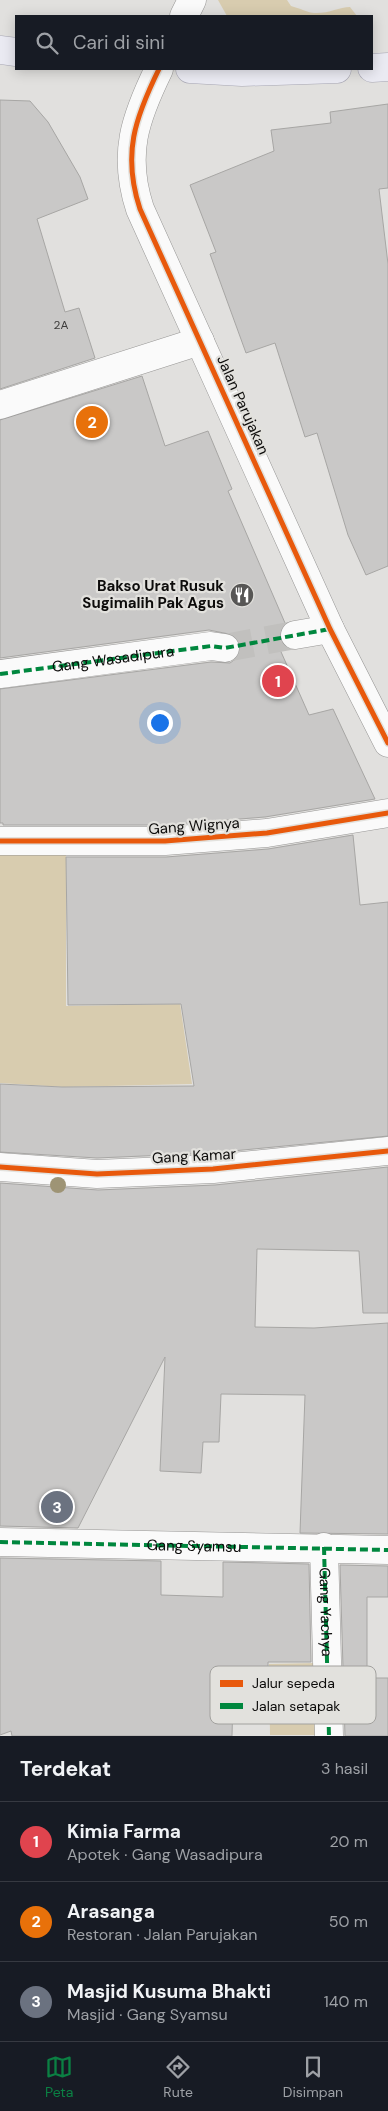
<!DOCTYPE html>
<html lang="id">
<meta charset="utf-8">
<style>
body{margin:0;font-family:"DM Sans",sans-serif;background:#20242c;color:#f1f3f6}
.you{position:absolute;left:159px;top:722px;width:18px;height:18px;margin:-12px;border:4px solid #fff;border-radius:50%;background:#1a73e8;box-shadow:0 0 0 8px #1a73e833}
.badge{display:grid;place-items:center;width:32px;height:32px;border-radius:50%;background:#0b8043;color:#fff;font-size:16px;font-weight:700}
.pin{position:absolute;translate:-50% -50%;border:2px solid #fff;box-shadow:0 1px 5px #0006}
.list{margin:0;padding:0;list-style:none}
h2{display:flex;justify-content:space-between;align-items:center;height:65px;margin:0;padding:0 20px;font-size:21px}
h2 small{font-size:16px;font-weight:400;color:#9ea1a6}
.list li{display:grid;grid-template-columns:32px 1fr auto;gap:15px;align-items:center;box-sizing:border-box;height:80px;padding:0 20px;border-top:1px solid #363941}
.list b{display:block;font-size:19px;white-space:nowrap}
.list p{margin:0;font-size:16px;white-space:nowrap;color:#9ea1a6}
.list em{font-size:16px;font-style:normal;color:#9ea1a6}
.icon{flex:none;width:28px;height:28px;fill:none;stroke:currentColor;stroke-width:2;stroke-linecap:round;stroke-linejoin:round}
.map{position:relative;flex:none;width:388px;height:1736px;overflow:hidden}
.search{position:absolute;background:#171b24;box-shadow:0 2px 12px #0003;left:15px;right:15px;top:15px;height:55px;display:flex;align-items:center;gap:12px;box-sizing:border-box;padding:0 18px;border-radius:0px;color:#9ea1a6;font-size:19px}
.sheet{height:305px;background:#171b24}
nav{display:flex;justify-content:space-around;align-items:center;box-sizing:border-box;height:70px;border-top:1px solid #363941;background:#171b24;font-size:14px;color:#9ea1a6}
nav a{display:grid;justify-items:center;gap:2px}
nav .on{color:#0b8043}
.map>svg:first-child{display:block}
.green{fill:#d8ccaf}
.building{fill:#c9c8c7;stroke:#a7a6a4}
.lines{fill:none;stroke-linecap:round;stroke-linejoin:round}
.minor-tunnel{stroke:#c1c0be;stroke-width:28;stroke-dasharray:28 14;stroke-linecap:butt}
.minor-casing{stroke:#979695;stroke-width:29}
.major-casing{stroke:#a7a6b3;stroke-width:29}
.minor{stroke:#fafafa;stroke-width:28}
.major{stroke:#eaeaf2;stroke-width:28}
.quiet{stroke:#00873e;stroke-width:4;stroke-dasharray:8 4;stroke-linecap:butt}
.cycleway-casing{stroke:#e2e1dd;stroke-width:8}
.cycleway{stroke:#e8590c;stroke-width:5}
.tree{fill:#9e9475}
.labels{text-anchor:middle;stroke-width:4.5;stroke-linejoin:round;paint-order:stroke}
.number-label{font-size:12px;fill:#3d3c3b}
.street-label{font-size:15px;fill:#0d0c0b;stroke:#e2e1dd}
.poi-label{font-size:15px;font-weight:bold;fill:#0d0c0b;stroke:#e2e1dd;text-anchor:end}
.key{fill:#e2e1dd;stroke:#a2a19e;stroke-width:1}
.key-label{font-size:14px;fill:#0d0c0b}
</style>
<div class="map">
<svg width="388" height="1736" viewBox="0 0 388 1736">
<rect width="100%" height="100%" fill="#e1e0de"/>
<!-- green -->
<path class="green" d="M218,0h69l4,6c8,2 18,7 23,7 14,1 25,-6 36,-6l7,9h-130z
M0,850l66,1v155l114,-2 12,80 -129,3 -63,-4z
M318,1663l1,72h-49l-1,-71z"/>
<!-- building -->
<path class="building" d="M0,100l30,1 18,21 32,55 8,22 -51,20 28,93 14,-4 16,50 -95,31z
M388,104v84l-9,1 9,75v302l-22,9 -18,-40 -31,-102 -12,4 -30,-94 -29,10 -36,-99 6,-2 -26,-67 84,-34 -3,-21 60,-7 -1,-11z
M142,376l23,70 43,-15 24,58 -4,2 57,132 -5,12 -6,1 35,79 24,-6 42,90 -110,18 -101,8h-161v-2h-3v-134l211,-27 19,1 7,-5 3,-7v-8l-6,-8 -25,-5 -209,28v-238z
M353,835l7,70 28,-3v234l-176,17 -115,5 -97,-6v-68l62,3 132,-1 -13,-82 -113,1 -2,-148h100l102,-8z
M388,1167v146h-25l-4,-62 -102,-2 -2,78 59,1 74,-5v211l-88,-1 5,-138 -84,-1 -2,48h-16l-2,31 -41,-2 5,-114 -87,171 -78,-2v-343l98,7 117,-5z
M0,1558l161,3v34l62,2v-35l86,2 2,98h-43v36h-35l-1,38h-220l-1,-5 -11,4z
M340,1565l48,1v31h-21v81h21v58h-43z"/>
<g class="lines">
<!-- minor-tunnel -->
<path class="minor-tunnel" d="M225,648l70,-13"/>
<!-- minor casing -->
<g class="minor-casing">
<g id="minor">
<path d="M184,16l8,-16"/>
<path d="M159,69c-24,49 -37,85 -19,140l190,420 58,114"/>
<path d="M0,405l200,-64"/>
<path d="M295,635l35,-6"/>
<path d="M0,674l211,-28 14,2"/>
<path d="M0,841h165l102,-8 121,-20"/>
<path d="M0,1167l97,7 116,-5 175,-18"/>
<path d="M0,1542l388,8"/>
<path id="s1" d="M324,1547l5,189"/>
</g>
</g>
<!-- major casing -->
<g class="major-casing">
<path id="major" d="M0,50l16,2
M372,68l16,-1
M190,69l52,3 95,-3"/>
</g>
<!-- minor -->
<use href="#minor" class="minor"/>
<!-- major -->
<use href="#major" class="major"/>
<!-- quiet -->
<g class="quiet">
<path id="s2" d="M0,674l211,-28 14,2 105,-19"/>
<path id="s3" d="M0,1542l388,8"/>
<path d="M324,1547l5,189"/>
</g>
<!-- cycleway casing -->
<g class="cycleway-casing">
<path id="cycleway" d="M159,69c-24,49 -37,85 -19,140l190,420 58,114
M0,841h165l102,-8 121,-20
M0,1167l97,7 116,-5 175,-18"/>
</g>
<!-- cycleway -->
<use href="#cycleway" class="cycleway"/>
</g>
<!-- trees -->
<circle class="tree" cx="58" cy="1185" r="8"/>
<!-- icons -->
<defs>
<g id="restaurant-disc" transform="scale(1.25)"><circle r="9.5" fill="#575655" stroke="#e2e1dd"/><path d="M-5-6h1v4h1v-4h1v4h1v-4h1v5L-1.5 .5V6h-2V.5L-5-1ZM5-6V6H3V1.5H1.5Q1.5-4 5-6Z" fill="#fff"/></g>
</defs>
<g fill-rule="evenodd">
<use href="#restaurant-disc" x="242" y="595"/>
</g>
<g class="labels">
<!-- number labels -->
<g class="number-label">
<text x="61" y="329">2A</text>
</g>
<!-- street labels -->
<g class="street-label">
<text transform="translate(243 405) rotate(66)" y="5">Jalan Parujakan</text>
<text dy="5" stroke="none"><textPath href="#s2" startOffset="114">Gang Wasadipura</textPath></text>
<text transform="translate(194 826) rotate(-4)" y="5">Gang Wignya</text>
<text transform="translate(194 1156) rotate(-3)" y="5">Gang Kamar</text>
<text dy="5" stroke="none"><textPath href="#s3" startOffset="194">Gang Syamsu</textPath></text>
<text dy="5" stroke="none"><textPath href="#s1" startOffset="65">Gang Yachya</textPath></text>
</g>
<!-- poi labels -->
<g class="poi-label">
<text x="224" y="591">Bakso Urat Rusuk<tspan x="224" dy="17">Sugimalih Pak Agus</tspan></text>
</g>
</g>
<!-- legend -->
<rect x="210" y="1666" width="166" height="58" rx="8" class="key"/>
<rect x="220" y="1680" width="23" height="7" fill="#e8590c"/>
<rect x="220" y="1703" width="23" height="6" fill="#00873e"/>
<g class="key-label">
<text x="252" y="1688">Jalur sepeda</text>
<text x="252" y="1711">Jalan setapak</text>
</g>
</svg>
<div class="you"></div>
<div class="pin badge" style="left:278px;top:681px;background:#e0444e">1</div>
<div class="pin badge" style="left:92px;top:422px;background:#e8710a">2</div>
<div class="pin badge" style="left:57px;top:1507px;background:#6b7280">3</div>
<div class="search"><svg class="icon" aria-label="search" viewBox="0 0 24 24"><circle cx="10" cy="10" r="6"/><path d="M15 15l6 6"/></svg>Cari di sini</div>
</div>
<section class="sheet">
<h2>Terdekat<small>3 hasil</small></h2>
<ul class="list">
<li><span class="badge" style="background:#e0444e">1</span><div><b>Kimia Farma</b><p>Apotek · Gang Wasadipura</p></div><em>20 m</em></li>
<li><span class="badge" style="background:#e8710a">2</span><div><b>Arasanga</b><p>Restoran · Jalan Parujakan</p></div><em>50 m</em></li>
<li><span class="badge" style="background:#6b7280">3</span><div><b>Masjid Kusuma Bhakti</b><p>Masjid · Gang Syamsu</p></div><em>140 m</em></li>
</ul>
</section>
<nav>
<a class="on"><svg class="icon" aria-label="map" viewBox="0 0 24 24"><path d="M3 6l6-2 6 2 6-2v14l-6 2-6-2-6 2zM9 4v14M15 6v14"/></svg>Peta</a>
<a><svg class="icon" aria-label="directions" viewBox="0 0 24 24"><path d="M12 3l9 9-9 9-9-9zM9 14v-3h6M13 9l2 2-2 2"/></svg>Rute</a>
<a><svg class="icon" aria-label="saved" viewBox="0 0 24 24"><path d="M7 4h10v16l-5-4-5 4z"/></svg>Disimpan</a>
</nav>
